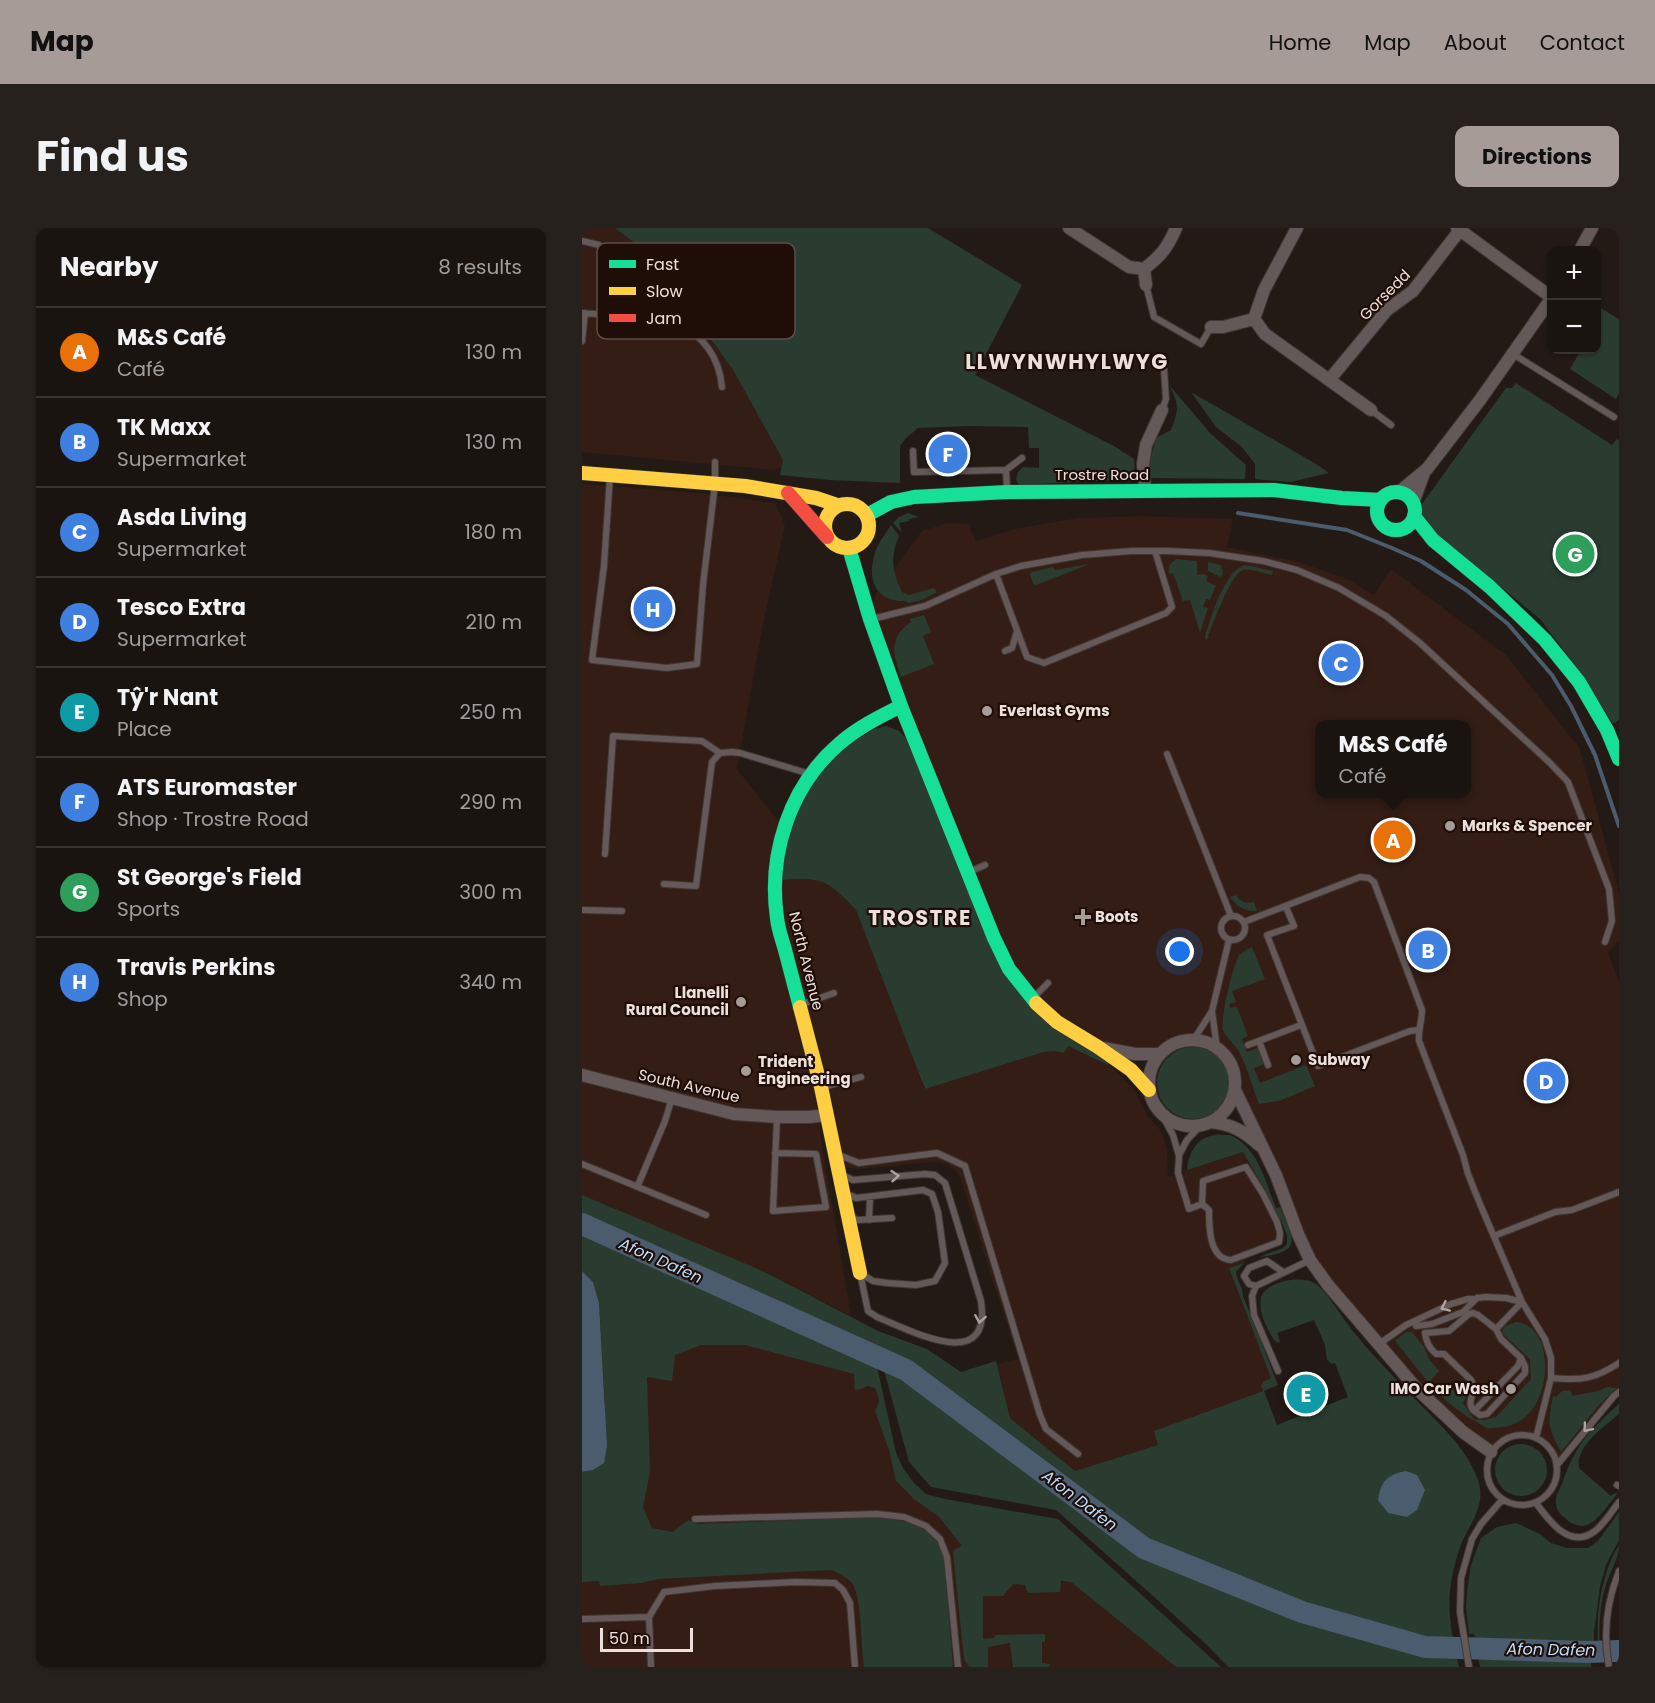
<!DOCTYPE html>
<meta charset="utf-8">
<style>
body{margin:0;font-family:Poppins,sans-serif;background:#27211e;color:#f1f3f6}
.controls{position:absolute;right:18px;top:18px;display:grid;overflow:hidden;border-radius:12px;box-shadow:0 2px 4px #0004}
.controls button{width:54px;height:54px;display:grid;place-items:center;padding:0;border:0;border-bottom:2px solid #383330;background:#1a1410;color:#f1f3f6;font:30px sans-serif}
.scale{position:absolute;left:18px;bottom:15px;width:93px;box-sizing:border-box;padding-left:6px;border:3px solid #ede0db;border-top:0;font-size:16px;line-height:21px;white-space:nowrap;color:#ede0db;-webkit-text-stroke:4px #1f0e08;paint-order:stroke}
.you{position:absolute;left:598px;top:724px;width:21px;height:21px;margin:-15px;border:4px solid #fff;border-radius:50%;background:#1a73e8;box-shadow:0 0 0 9px #1a73e833}
.badge{display:grid;place-items:center;width:39px;height:39px;border-radius:50%;background:#a69b96;color:#fff;font-size:20px;font-weight:700}
.pin{position:absolute;translate:-50% -50%;border:3px solid #fff;box-shadow:0 2px 6px #0006}
.popup{position:absolute;left:733px;top:492px;width:156px;height:78px;box-sizing:border-box;display:grid;place-content:center;border-radius:12px;background:#1a1410;filter:drop-shadow(0 2px 4px #0005);font-size:20px;white-space:nowrap;color:#9f9e9f}
.popup b{font-size:22px;color:#f1f3f6}
.popup::after{content:'';position:absolute;left:50%;top:100%;margin-left:-12px;border:12px solid transparent;border-top-color:#1a1410}
.list{margin:0;padding:0;list-style:none}
h2{display:flex;justify-content:space-between;align-items:center;height:78px;margin:0;padding:0 24px;font-size:26px}
h2 small{font-size:20px;font-weight:400;color:#9f9e9f}
.list li{display:grid;grid-template-columns:39px 1fr auto;gap:18px;align-items:center;box-sizing:border-box;height:90px;padding:0 24px;border-top:2px solid #383330}
.list b{display:block;font-size:22px;white-space:nowrap}
.list p{margin:0;font-size:20px;white-space:nowrap;color:#9f9e9f}
.list em{font-size:20px;font-style:normal;color:#9f9e9f}
.map{position:relative;flex:none;width:1037px;height:1439px;overflow:hidden;border-radius:12px}
header{display:flex;align-items:center;gap:36px;box-sizing:border-box;height:84px;padding:0 30px;background:#a69b96;color:#111}
header strong{font-size:28px}
nav{display:flex;gap:33px;margin-inline-start:auto;font-size:21px}
.intro{display:flex;align-items:center;justify-content:space-between;box-sizing:border-box;height:144px;padding:0 36px}
h1{margin:0;font-size:42px}
.button{padding:15px 27px;border-radius:12px;background:#a69b96;color:#111;font-size:21px;font-weight:700}
main{display:flex;gap:36px;padding:0 36px}
aside{flex:1;background:#1a1410;border-radius:12px;box-shadow:0 2px 4px #0004}
.map>svg:first-child{display:block}
.built{fill:#331d15;fill-rule:evenodd}
.green{fill:#2a3c2f}
.water{fill:#4a5c6d}
.lines{fill:none;stroke-linecap:round;stroke-linejoin:round}
.stream{stroke:#4a5c6d;stroke-width:4}
.river{stroke:#4a5c6d;stroke-width:22}
.lane-casing{stroke:#3e3732;stroke-width:8}
.street-casing{stroke:#3e3732;stroke-width:14}
.fast-casing{stroke:#3e3732;stroke-width:15}
.slow-casing{stroke:#3e3732;stroke-width:15}
.jam-casing{stroke:#3e3732;stroke-width:15}
.lane{stroke:#645858;stroke-width:6}
.street{stroke:#645858;stroke-width:12}
.fast{stroke:#16e098;stroke-width:14}
.slow{stroke:#ffcf43;stroke-width:14}
.jam{stroke:#f24e42;stroke-width:14}
.oneway{stroke:#afa3a0}
.poi-dot{fill:#a69b96;stroke:#1f0e08;stroke-width:2}
.labels{text-anchor:middle;stroke-width:4.5;stroke-linejoin:round;paint-order:stroke}
.street-label{font-size:15px;fill:#ede0db;stroke:#1f0e08}
.poi-label{font-size:15px;font-weight:bold;fill:#ede0db;stroke:#1f0e08;text-anchor:start}
.water-label{font-size:16px;font-style:italic;fill:#bbddfc;stroke:#1f0e08}
.district-label{font-size:21px;font-weight:bold;letter-spacing:1.5px;fill:#ede0db;stroke:#1f0e08}
.key{fill:#1f0e08;stroke:#5d4d47;stroke-width:1.5}
.key-label{font-size:16px;fill:#ede0db}
</style>
<header>
<strong>Map</strong>
<nav><a>Home</a><a>Map</a><a>About</a><a>Contact</a></nav>
</header>
<div class="intro"><h1>Find us</h1><a class="button">Directions</a></div>
<main>
<aside>
<h2>Nearby<small>8 results</small></h2>
<ul class="list">
<li><span class="badge" style="background:#e8710a">A</span><div><b>M&amp;S Café</b><p>Café</p></div><em>130 m</em></li>
<li><span class="badge" style="background:#3f7fe0">B</span><div><b>TK Maxx</b><p>Supermarket</p></div><em>130 m</em></li>
<li><span class="badge" style="background:#3f7fe0">C</span><div><b>Asda Living</b><p>Supermarket</p></div><em>180 m</em></li>
<li><span class="badge" style="background:#3f7fe0">D</span><div><b>Tesco Extra</b><p>Supermarket</p></div><em>210 m</em></li>
<li><span class="badge" style="background:#0f9aa8">E</span><div><b>Tŷ'r Nant</b><p>Place</p></div><em>250 m</em></li>
<li><span class="badge" style="background:#3f7fe0">F</span><div><b>ATS Euromaster</b><p>Shop · Trostre Road</p></div><em>290 m</em></li>
<li><span class="badge" style="background:#2e9e5b">G</span><div><b>St George's Field</b><p>Sports</p></div><em>300 m</em></li>
<li><span class="badge" style="background:#3f7fe0">H</span><div><b>Travis Perkins</b><p>Shop</p></div><em>340 m</em></li>
</ul>
</aside>
<div class="map">
<svg width="1037" height="1439" viewBox="0 0 1037 1439">
<rect width="100%" height="100%" fill="#231a16"/>
<!-- built -->
<path class="built" d="M0,0h33l34,26 7,12 5,15 17,18 38,47 17,24 50,90v7l-9,3 -192,-18z
M0,256l126,10 67,9 10,22 -23,104 -25,140 47,59 -2,52 19,-1 20,1 14,8 21,22 61,156 7,23 120,-37 10,-1 10,2 4,-7 41,19 25,25 13,25 14,16 6,17 1,29 15,-3 4,-4 56,-18 22,38 20,46 -1,5 -2,4 -37,13 -1,5 -15,6 42,109 -7,6 -1,7 -108,40 3,14 -83,26 -65,-53 -13,-54 21,-5 -57,-179 -5,-9 -10,-7 -13,-2 -72,7 -12,-1 -7,-3 -21,-75 -1,44 31,182 -88,-45 -181,-75z
M558,288l93,3 -6,28 76,16 48,18 23,14 17,-26 115,86 74,94 39,144v48l-11,12 11,28v411l-62,73 -2,-7 -8,-12 -11,-8 -9,-3h-10l-9,3 -14,10 -30,-15 -136,-148 -93,-195v-11l-3,-12 -6,-11 -9,-8 -10,-6 -13,-3 -13,2 -11,5 -10,8h-25l-57,-18 -69,-67 -139,-350 6,-26 46,-62 26,-8 20,1 8,17 39,-12 63,-11zM738,496h146v70h-146z
M0,1028l296,117 22,97 87,106 84,6 105,85h-594z"/>
<!-- green -->
<path class="green" d="M33,0h313l94,57 -47,90 139,71 20,13 1,20 -116,6 -3,-6 2,-7 5,-5 16,1v-20h-10l-1,-21 -60,-1 -50,2 -12,10 -6,8v37l-70,-3 -50,-5 3,-15 -50,-90 -17,-24 -38,-47 -17,-18 -5,-15 -7,-12z
M1015,78l22,13v74l-3,6 -46,-30 11,-19h15z
M934,155l96,62 5,-6 2,2v279l-6,4 -35,-55 -38,-50 -105,-86 -15,-22 2,-7 84,-116h6z
M588,158l41,48 35,31 -1,14 -94,-1 -1,-17 6,-23 15,-8c8,-21 8,-24 -1,-44z
M609,164l125,72 13,9 -39,9 -35,-3v-15l-13,-17 -26,-20z
M326,285l11,4 -10,2v2l-10,2 3,10 -9,-10 6,-6z
M309,297l8,11c-9,21 -7,35 3,56l7,3 25,-7 3,4 -15,8 -14,3 -2,-2c-36,1 -40,-29 -28,-56 4,-7 9,-14 13,-20z
M594,331l21,2v14l7,-1 4,2 -2,5 10,5 -6,14 -4,-1 -3,8 5,1 -8,25 -10,-33 -7,1 -10,-28 -4,1c-1,-8 1,-11 7,-15z
M626,334l13,3 2,8 -2,4 -13,-6z
M508,336l-54,21 -3,-1 -3,-10 1,-2 22,-5 2,3z
M664,337l27,6 -1,4c-8,-1 -21,-7 -29,-5 -12,3 -30,54 -35,66l1,2 -3,2 -1,-4c6,-18 20,-68 41,-71z
M342,387l7,17 -8,4 11,28 -33,13c-8,-23 -13,-39 10,-55l-1,-3z
M304,498l13,5 7,7 97,235 106,87 -1,5 -40,-19 -4,7 -10,-2 -10,1 -119,37 -69,-179c-29,-30 -32,-33 -74,-30l2,-29 16,-47 13,-21 16,-21 19,-17 26,-16z
M654,667c5,7 9,9 18,7l3,9c-12,1 -21,-5 -27,-14z
M670,719l13,32 -33,12 4,11 -7,2 1,4 7,-1 11,29 -6,3 5,13 11,-4 6,16 -10,4 6,15 46,-18 9,21 -36,15 -20,3c-7,-17 -11,-36 -20,-52 -4,-8 -13,-14 -16,-22 -3,-10 10,-68 17,-76 3,-3 8,-5 12,-7z
M575 855a36 36 0 1 1 72 0a36 36 0 1 1-72 0Z
M648,907c28,12 35,46 46,73l4,-1c13,32 24,44 -19,50v-1l22,-8 4,-4v-8l-6,-16 -2,-1 -14,-29 -22,-38 -56,18c1,-14 8,-30 23,-34 6,-2 14,-1 20,-1z
M0,967l181,76 115,60 49,18 34,23 35,-11 14,57 65,53 83,-26 -4,-14 109,-40 -2,-6 2,-1v-2l8,-4 -42,-110 15,-5 -8,9c1,9 7,15 7,24l35,89 -14,6 13,34 71,-28 -13,-34 -3,1 -5,-4 -2,-15 -11,-25 -37,13 3,8 -2,2 -4,-3c-7,-12 -16,-27 -13,-42 4,-17 41,-24 55,-14 13,10 25,33 36,46 20,25 43,48 65,71 23,24 52,49 62,82 6,22 -8,40 -17,59 -4,10 -7,21 -9,31 -8,31 -1,64 6,94h-231l-20,-21 -56,-51 -96,-85 -125,-23 -22,-25 -31,-114 -296,-131z
M0,999l294,135 20,91 7,15 11,15 12,11 19,5 113,20 163,148h-45l-105,-85 -10,-1 -1,11 -32,1 -3,-8 -12,-1 -10,12h-20v43l11,-1 1,-3 50,-1v8h-3v21l8,1 -1,3h-36l-3,-24 -22,4v20h-19l-5,-8 -11,-106 2,-4 7,-3 -24,-30 -24,-17 -18,-18 -7,-31 -14,-39c6,-9 4,-14 0,-23l-7,-2 -13,5 -1,-17 -109,-29h-44l-26,10 -3,26 -25,-4 3,94 -7,36 9,21 20,4 17,-12 9,4 178,-7c26,3 54,7 67,34l10,114 -2,2h-87c-3,-19 -2,-70 -12,-84 -5,-6 -13,-9 -20,-13l-174,9 -17,4 -41,3 -1,-5 -17,1v-110l11,-2 12,-68 -6,-99 -6,-21 -11,-11z
M934,1094c43,3 39,101 -15,105 -4,0 -10,2 -14,1 -3,-1 -8,-5 -12,-7 -34,-18 -56,-51 -80,-80l11,-9h6l12,15 5,12 10,12 -8,9 15,15 15,-15 10,8 -8,15 11,16 11,1 11,-3 35,-38 -1,-20 -27,-25 -1,-4 3,-4z
M1025,1159l10,1 -18,17 -38,47c-14,-25 -13,-29 -8,-56l3,1 6,-6 9,-1 1,6 26,-5z
M1037,1176v10c-15,13 -44,32 -40,54l32,28 2,-2 5,-1c-15,17 -29,47 -53,25 -7,-5 -10,-11 -9,-20 1,-5 5,-11 7,-17 12,-36 28,-52 56,-77z
M913 1242a26 26 0 1 1 52 0a26 26 0 1 1-52 0Z
M1037,1284v28l-13,25 -6,21 -6,46v16l-8,3 -109,-4 -3,-13h-5l-3,-26 1,-16 4,-27 10,-27 16,-11 19,-4 24,11 11,9 16,5h21l10,-7z
M1037,1317c0,14 -9,26 -13,40 -7,22 -8,50 -5,74l-2,-1c-4,-37 0,-81 20,-113z
M895,1423l114,6v10h-111z"/>
<!-- water -->
<path class="water" d="M0,1043l11,11 6,21 8,143 -3,17 -11,7 -11,2z
M824,1243l11,4 8,15 -8,20 -10,7 -19,-4 -10,-13c3,-19 9,-25 28,-29z"/>
<g class="lines">
<!-- stream -->
<path class="stream" d="M656,285l109,17 45,18 29,13 45,29 42,34 44,51 19,31 24,49 24,71
M964,1416v7
M973,1431v-8"/>
<!-- river -->
<path class="river" d="M0,996l324,146 238,178 158,64 123,35 163,5 31,-1"/>
<!-- lane casing -->
<g class="lane-casing">
<path id="lane" d="M0,13l17,4 31,26 8,15 -3,30
M564,57l8,32 47,27 10,-17
M0,85l95,7c26,18 42,35 45,67
M0,113l3,-28
M931,126l101,63
M580,182l4,-11 -2,-30
M789,182l20,15
M331,223l1,21 92,-2 16,-12
M424,242l1,20
M28,248l-6,90 -12,94 75,8 30,-4 6,-79 12,-101v-22
M414,346l31,83 17,6 122,-50 6,-6 -17,-56
M290,391l53,-13 71,-32 25,-8 61,-11 49,-4h36l42,2 54,8 34,9 42,18 47,28 34,27 130,120 18,19 41,107 3,32 -7,21
M423,423l7,-3 5,-17
M585,526l64,162
M23,626l8,-118 89,5 18,12 12,-1 8,1 70,21
M387,644l16,-7
M82,656l32,2 16,-124 8,-9
M704,679l8,19 -27,9 51,131 92,-35 8,-1
M0,682l40,1
M639 700a12 12 0 1 1 24 0a12 12 0 1 1-24 0Z
M662,694l116,-45 9,1 5,4 48,128c0,11 -4,20 -3,31l44,114 5,19 12,30 42,98 23,37 6,19v20l-15,60
M452,769l14,-14
M218,777l34,-12
M630,783l5,37
M612,811l18,-28 17,-71
M677,813l9,24
M666,817l53,-20
M241,859l38,-10
M579,885l12,22 6,21 -1,17 11,36 13,-5
M193,925l41,1 10,53 -53,4 4,-94
M257,927l20,8 78,-10 28,13 75,249 6,14 32,25
M597,927l8,-15 14,-15
M0,936l124,51
M664,939l17,27 14,28 3,11 -1,9 -48,18c-22,-1 -22,-33 -22,-50l-7,-6 1,-23z
M260,947l11,5 72,-6 10,1 10,8 36,118c11,74 -71,29 -104,16l-9,-6 -8,-38
M56,957l27,-64 7,-23
M265,966l9,4 67,-8 9,4 6,18 7,51 -10,18 -19,4 -29,-2 -14,-2 -13,-8
M269,989l6,3 35,-2
M287,992l1,-23
M912,1008l61,-24 17,-2 47,-18
M674,1058l-7,-2 -5,-8 5,-8 18,-7 16,11
M891,1085l5,2 18,14 5,10 20,19 -3,8 -44,45c-8,-8 0,-16 0,-24l-3,-7 -27,-26h-8c-7,-6 -10,-12 -11,-21l24,-2 20,-17z
M834,1098l16,-2 31,-12 14,-14
M914,1101l26,-27
M797,1116l27,-19 45,-21 17,-5 18,-2 20,1 16,4
M696,1143l-24,-56 -2,-19 4,-10 54,-26
M969,1150c29,3 44,1 68,-15
M892,1183l6,4 7,-1 38,-41v-7l-4,-8
M905 1242a35 35 0 1 1 70 0a35 35 0 1 1-70 0Z
M975,1237l57,-69 5,-4
M1035,1257l2,1
M954,1275c14,19 34,47 59,28 9,-7 17,-20 24,-29
M113,1291l182,-5 27,3 22,9 14,13 7,18 11,110
M0,1391l67,-2
M69,1439l-2,-50 15,-25 51,-6 81,-4 39,1 8,7 7,13 5,64
M887,1439l-9,-55 1,-34 11,-39 9,-15 21,-24
M1027,1439c-6,-32 -2,-66 10,-96"/>
</g>
<!-- street casing -->
<g class="street-casing">
<path id="street" d="M487,0l60,39 15,2c17,-13 24,-22 32,-41
M715,0l-33,62 -10,29 11,15 106,76
M875,0l94,69
M998,22l12,-22
M562,41l2,16
M629,99h12l31,-8
M748,151l57,-69 26,-19 47,-61
M563,263l-2,-27 3,-19 16,-35
M817,264l28,-23 53,-69 71,-101
M831,275l11,-30
M567 855a43 43 0 1 1 86 0a43 43 0 1 1-86 0Z
M521,820l32,6h25
M0,847l152,39 43,3h33l16,-2
M653,862l41,85 22,59 12,26 18,25 89,104 46,43 28,20
M629,894c20,2 33,9 48,23"/>
</g>
<!-- fast casing -->
<g class="fast-casing">
<path id="fast" d="M795 283a19 19 0 1 1 38 0a19 19 0 1 1-38 0Z
M285,287l24,-13 23,-5 93,-5 267,-2 68,8 39,2
M832,288l19,24 57,47 55,53 34,42 28,48 12,29
M267,320l21,71 31,87 93,232 15,31 27,34
M218,779c-5,-19 -10,-38 -15,-57 -3,-11 -7,-21 -8,-32 -9,-63 12,-131 62,-174 18,-16 40,-27 62,-38"/>
</g>
<!-- slow casing -->
<g class="slow-casing">
<path id="slow" d="M0,245l163,13 71,12 21,7
M243 298a22 22 0 1 1 44 0a22 22 0 1 1-44 0Z
M454,775l21,19 41,25 33,23 18,20
M218,779l21,80 39,186"/>
</g>
<!-- jam casing -->
<g class="jam-casing">
<path id="jam" d="M206,265l39,44"/>
</g>
<!-- lane -->
<use href="#lane" class="lane"/>
<!-- street -->
<use href="#street" class="street"/>
<!-- fast -->
<use href="#fast" class="fast"/>
<!-- slow -->
<use href="#slow" class="slow"/>
<!-- jam -->
<use href="#jam" class="jam"/>
</g>
<!-- one-way arrows -->
<defs><path id="oneway-chevron" d="M-2-3.5L2.5 0L-2 3.5" fill="none" stroke-width="1.6" stroke-linecap="round" stroke-linejoin="round" transform="scale(1.5)"/></defs>
<g class="oneway">
<use href="#oneway-chevron" transform="translate(313 948) rotate(-5)"/>
<use href="#oneway-chevron" transform="translate(863 1079) rotate(156)"/>
<use href="#oneway-chevron" transform="translate(398 1091) rotate(99)"/>
<use href="#oneway-chevron" transform="translate(1005 1200) rotate(130)"/>
</g>
<!-- markers -->
<g class="poi-dot">
<circle cx="405" cy="483" r="6"/>
<circle cx="868" cy="598" r="6"/>
<path d="M498 680h6v6h6v6h-6v6h-6v-6h-6v-6h6z"/>
<circle cx="159" cy="774" r="6"/>
<circle cx="714" cy="832" r="6"/>
<circle cx="164" cy="843" r="6"/>
<circle cx="929" cy="1161" r="6"/>
</g>
<g class="labels">
<!-- street labels -->
<g class="street-label">
<text transform="translate(803 67) rotate(-45)" y="5">Gorsedd</text>
<text x="520" y="252">Trostre Road</text>
<text transform="translate(224 733) rotate(76)" y="5">North Avenue</text>
<text transform="translate(107 858) rotate(13)" y="5">South Avenue</text>
</g>
<!-- poi labels -->
<g class="poi-label">
<text x="417" y="488">Everlast Gyms</text>
<text x="880" y="603">Marks &amp; Spencer</text>
<text x="513" y="694">Boots</text>
<text x="147" y="770" text-anchor="end">Llanelli<tspan x="147" dy="17">Rural Council</tspan></text>
<text x="726" y="837">Subway</text>
<text x="176" y="839">Trident<tspan x="176" dy="17">Engineering</tspan></text>
<text x="917" y="1166" text-anchor="end">IMO Car Wash</text>
</g>
<!-- water labels -->
<g class="water-label">
<text transform="translate(79 1032) rotate(24)" y="6">Afon Dafen</text>
<text transform="translate(498 1272) rotate(37)" y="6">Afon Dafen</text>
<text transform="translate(969 1421) rotate(1)" y="6">Afon Dafen</text>
</g>
<!-- district labels -->
<g class="district-label">
<text x="485" y="141">LLWYNWHYLWYG</text>
<text x="338" y="697">TROSTRE</text>
</g>
</g>
<!-- legend -->
<rect x="15" y="15" width="198" height="96" rx="9" class="key"/>
<rect x="27" y="32" width="27" height="8" fill="#16e098"/>
<rect x="27" y="59" width="27" height="8" fill="#ffcf43"/>
<rect x="27" y="86" width="27" height="8" fill="#f24e42"/>
<g class="key-label">
<text x="64" y="42">Fast</text>
<text x="64" y="69">Slow</text>
<text x="64" y="96">Jam</text>
</g>
</svg>
<div class="controls">
<button>+</button>
<button>−</button>
</div>
<div class="scale">50 m</div>
<div class="you"></div>
<div class="pin badge" style="left:811px;top:612px;background:#e8710a">A</div>
<div class="popup"><b>M&amp;S Café</b>Café</div>
<div class="pin badge" style="left:846px;top:722px;background:#3f7fe0">B</div>
<div class="pin badge" style="left:759px;top:435px;background:#3f7fe0">C</div>
<div class="pin badge" style="left:964px;top:853px;background:#3f7fe0">D</div>
<div class="pin badge" style="left:724px;top:1166px;background:#0f9aa8">E</div>
<div class="pin badge" style="left:366px;top:226px;background:#3f7fe0">F</div>
<div class="pin badge" style="left:993px;top:326px;background:#2e9e5b">G</div>
<div class="pin badge" style="left:71px;top:381px;background:#3f7fe0">H</div>
</div>
</main>
